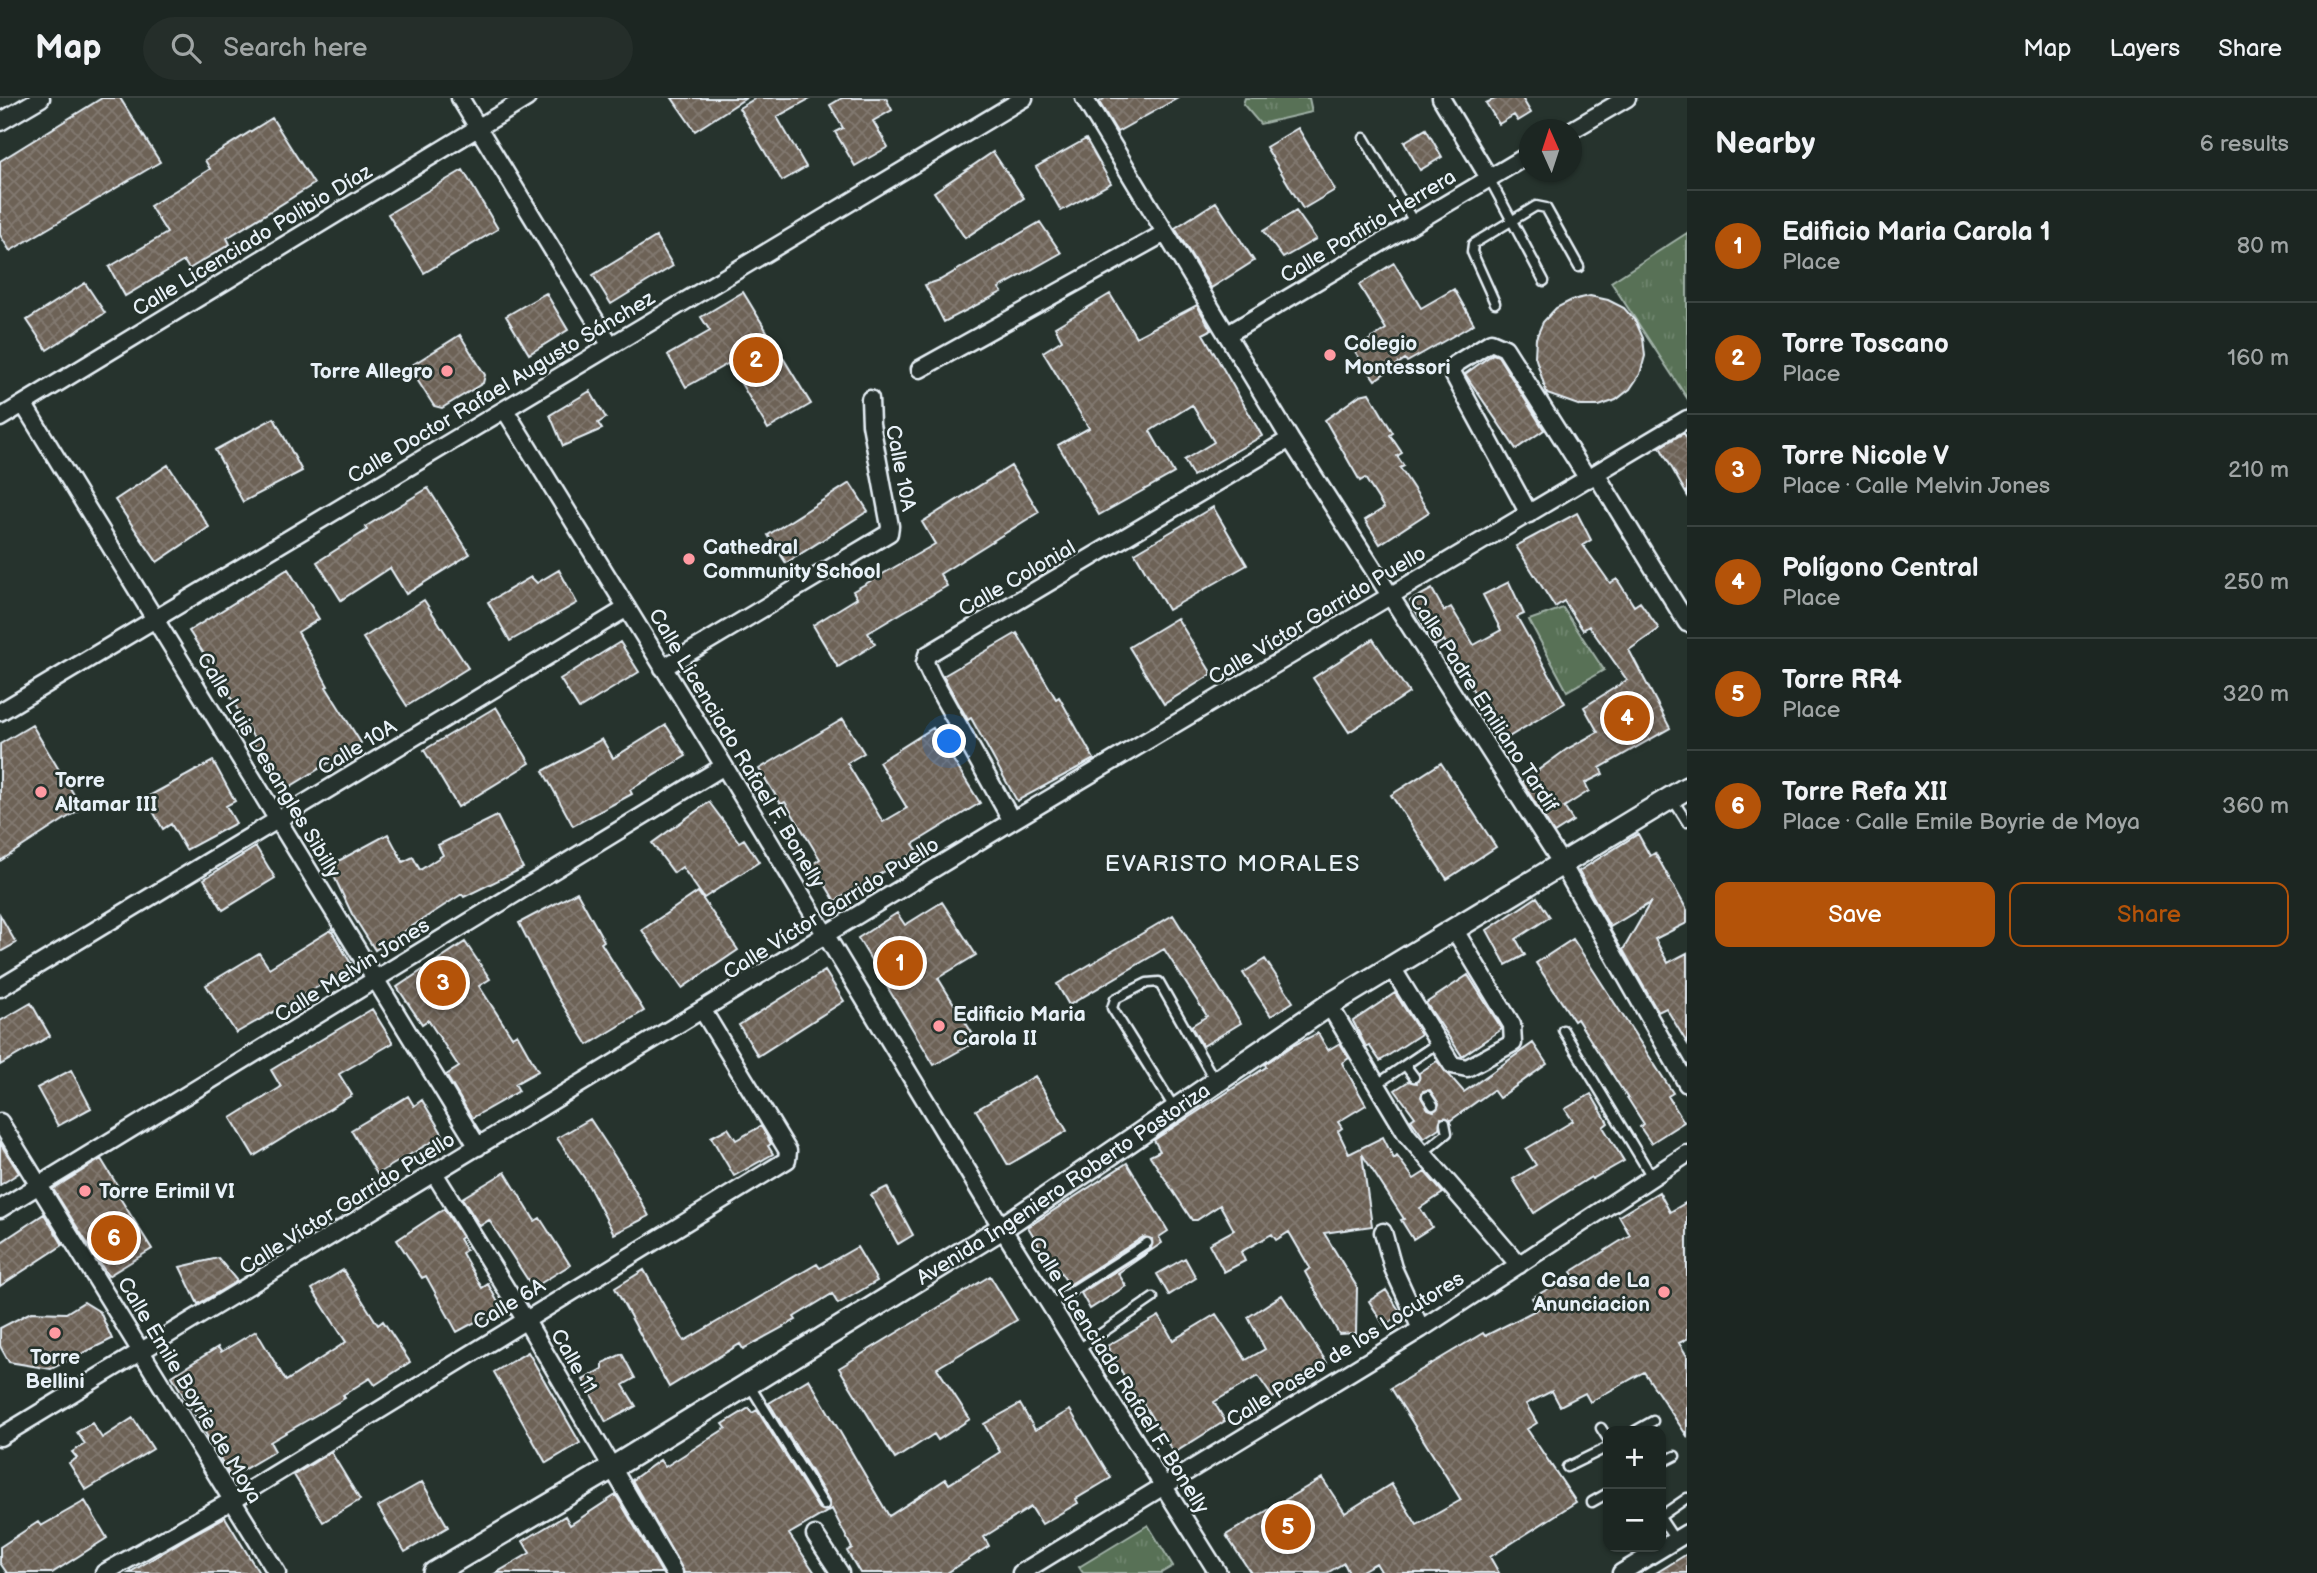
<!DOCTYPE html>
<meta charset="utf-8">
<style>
body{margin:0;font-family:"Balsamiq Sans",sans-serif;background:#252e2a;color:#f1f3f6}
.controls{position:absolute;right:21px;bottom:21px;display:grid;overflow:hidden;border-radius:14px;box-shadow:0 2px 5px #0004}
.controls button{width:63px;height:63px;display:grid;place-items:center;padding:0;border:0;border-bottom:2px solid #3a4340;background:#1c2622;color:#f1f3f6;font:35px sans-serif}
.compass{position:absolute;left:1519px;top:21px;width:63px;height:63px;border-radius:50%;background:#1c2622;box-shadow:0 2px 5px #0004;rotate:357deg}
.you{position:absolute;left:950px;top:644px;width:24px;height:24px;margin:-18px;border:5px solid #fff;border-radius:50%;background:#1a73e8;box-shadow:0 0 0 10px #1a73e833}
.badge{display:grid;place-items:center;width:46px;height:46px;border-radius:50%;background:#b45309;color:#fff;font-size:23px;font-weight:700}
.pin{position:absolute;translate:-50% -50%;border:4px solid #fff;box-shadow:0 2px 7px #0006}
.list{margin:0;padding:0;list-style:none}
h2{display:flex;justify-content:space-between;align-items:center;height:91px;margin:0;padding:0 28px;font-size:30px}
h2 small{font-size:23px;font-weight:400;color:#a0a5a5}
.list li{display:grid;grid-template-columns:46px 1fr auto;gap:21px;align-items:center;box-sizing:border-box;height:112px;padding:0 28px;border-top:2px solid #3a4340}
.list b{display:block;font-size:26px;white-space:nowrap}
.list p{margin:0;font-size:23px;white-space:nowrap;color:#a0a5a5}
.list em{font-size:23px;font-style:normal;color:#a0a5a5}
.actions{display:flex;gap:14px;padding:21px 28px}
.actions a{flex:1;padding:16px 0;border:2px solid #b45309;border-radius:14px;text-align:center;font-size:24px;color:#b45309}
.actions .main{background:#b45309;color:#fff}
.icon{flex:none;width:38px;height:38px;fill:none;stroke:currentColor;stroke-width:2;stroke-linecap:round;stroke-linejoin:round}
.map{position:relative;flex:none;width:1687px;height:1475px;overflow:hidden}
header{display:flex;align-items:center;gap:42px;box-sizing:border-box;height:98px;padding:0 35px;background:#1c2622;border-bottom:2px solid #3a4340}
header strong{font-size:33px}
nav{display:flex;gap:38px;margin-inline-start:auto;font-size:24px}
.search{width:490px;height:63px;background:#252e2a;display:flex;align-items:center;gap:18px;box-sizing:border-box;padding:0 24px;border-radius:38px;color:#a0a5a5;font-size:26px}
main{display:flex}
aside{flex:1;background:#1c2622}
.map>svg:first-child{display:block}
.grass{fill:url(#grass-tufts);stroke:#a0b1a7;stroke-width:2}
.building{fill:url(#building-cross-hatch);stroke:#e8f1f8;stroke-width:2;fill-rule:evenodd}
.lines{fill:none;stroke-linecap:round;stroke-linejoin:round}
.lane-casing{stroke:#e8f1f8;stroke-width:13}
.street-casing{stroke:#e8f1f8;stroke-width:21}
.secondary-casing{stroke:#e8f1f8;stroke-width:26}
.lane{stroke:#26332d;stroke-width:8}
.street{stroke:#26332d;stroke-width:16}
.secondary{stroke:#26332d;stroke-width:21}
.poi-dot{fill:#ff9aa2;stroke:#26332d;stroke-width:2.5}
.labels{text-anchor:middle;stroke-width:5;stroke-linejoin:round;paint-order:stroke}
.street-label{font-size:21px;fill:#e8f1f8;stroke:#26332d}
.poi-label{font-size:21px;font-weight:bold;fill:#e8f1f8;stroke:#26332d;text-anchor:start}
.neighbourhood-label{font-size:23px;letter-spacing:2px;fill:#e8f1f8;stroke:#26332d}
</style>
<header>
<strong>Map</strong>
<div class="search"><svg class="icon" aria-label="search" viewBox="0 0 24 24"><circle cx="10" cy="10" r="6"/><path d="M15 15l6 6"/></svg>Search here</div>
<nav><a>Map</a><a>Layers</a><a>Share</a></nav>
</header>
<main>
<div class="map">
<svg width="1687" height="1475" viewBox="0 0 1687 1475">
<defs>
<pattern id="grass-tufts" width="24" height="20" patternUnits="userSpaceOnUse" patternTransform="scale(1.75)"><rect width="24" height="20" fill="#587156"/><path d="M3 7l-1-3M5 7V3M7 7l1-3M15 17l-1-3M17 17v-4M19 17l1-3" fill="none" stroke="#70866f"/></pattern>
<pattern id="building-cross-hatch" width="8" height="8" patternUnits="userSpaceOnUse" patternTransform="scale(1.75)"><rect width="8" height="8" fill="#6d6257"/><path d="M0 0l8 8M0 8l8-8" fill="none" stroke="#827970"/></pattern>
</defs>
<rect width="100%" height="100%" fill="#26332d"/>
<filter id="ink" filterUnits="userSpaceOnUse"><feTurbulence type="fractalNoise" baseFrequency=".0143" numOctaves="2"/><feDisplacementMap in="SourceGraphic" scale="14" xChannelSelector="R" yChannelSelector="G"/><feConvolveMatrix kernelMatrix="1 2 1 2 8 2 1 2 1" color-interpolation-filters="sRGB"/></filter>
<g filter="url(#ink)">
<!-- grass -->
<path class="grass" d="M1245,0h64l3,14 -52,12 -17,-20z
M1687,135v165l-76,-116z
M1563,510l41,62 -37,21 -38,-71z
M1148,1427l25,41 -12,7h-78l-4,-6z"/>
<!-- building -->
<path class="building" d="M102,0h18l40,64 -150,89 -10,-16v-74z
M672,0h74l-51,33z
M756,0h55l-34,19 29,50 -24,14 -43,-73z
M842,0h44l6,12 -19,11 15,26 -33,19 -20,-34 8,-4 -13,-23z
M1105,0h73l-61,34 -18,-30z
M1497,0h25l9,15 -13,8 -4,-6 -15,9 -13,-21z
M272,20l42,66 -87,54 3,6 -41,25 -5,-8 -59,35 -16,-29 58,-34 -17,-27 60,-37 -5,-9z
M1298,30l37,62 -32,19 -37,-62z
M1426,31l16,28 -22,13 -16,-28z
M1086,41l25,44 -50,28 -25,-44z
M993,54l31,46 -59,40 -31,-46z
M463,72l35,59 -74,44 -36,-59z
M1216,104l38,59 -43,27 -36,-60z
M1296,113l20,28 -33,19 -20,-27z
M1040,124l21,31 -62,35 3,4 -58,30 -19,-37 15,-5z
M656,139l17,29 -62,38 -18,-29z
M1394,165l27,45 33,-19 20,35 -67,38 -2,-3 -30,21 -21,-30 32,-21 -27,-44z
M85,185l20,30 -58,37 -20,-30z
M743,194l68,112 -43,25 -39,-66 -43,24 -18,-32 42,-24 -9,-14z
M546,195l22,37 -39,24 -23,-38z
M1110,196l26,43 61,-32 14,25 -8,4 59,102 -69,40 -9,-16 30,-18 -22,-37 -42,26 24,42 -75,42 -41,-70 31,-17 -46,-76 19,-12 -7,-13z
M1590,198l18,4 16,8 12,14 7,16 2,18 -5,18 -10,15 -14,11 -17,6h-18l-34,-12 -12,-38 1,-18 7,-16 13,-14 16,-8z
M460,237l25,40 -2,8 -41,25 -8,-2 -25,-39z
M1493,256l5,2 46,74 -28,19 -51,-75z
M590,293l16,27 -8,5 4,6 -39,17 -13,-31z
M1369,295l24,40 -3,2 12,18 -5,3 7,10 -4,2 29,44 -49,32 -15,-24 19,-12 -19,-30 -5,3 -35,-61 35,-25z
M274,320l28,53 -59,31 -28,-52z
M1684,335l3,6v56l-27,-48z
M168,367l41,62 -52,35 -42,-62z
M1011,368l28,46 -99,62 7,12 -79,47 7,11 -37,23 -25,-42 44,-27 -4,-7 82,-47 -13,-22z
M850,385l18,28 -82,52 -18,-28z
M428,390l42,66 -64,40 -16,-26 -49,32 -24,-38 50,-32 -2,-3z
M1213,409l34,58 -79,45 -33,-57z
M1577,415l14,27 -8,5 27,38 7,-4 17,27 6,-4 19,27 -30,21 41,78 -70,40 3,6 -18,9 4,8 -25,16 9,14 -19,12 -32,-51 45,-33 31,-17 -14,-25 43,-27 -38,-54 -6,4 -19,-29 -9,6 -39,-61z
M288,471l31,50 -21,13 30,54 -2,1 35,56 -78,48 -30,-48 3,-1 -35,-62 -32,-49z
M559,472l18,33 -67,38 -22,-39 43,-25 6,6z
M1509,484l15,32 -7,3 48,86 -58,35 -8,-5 -4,4 -11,-15 5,-4 -45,-78 -9,6 -25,-45 22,-12 12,22 7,-4 23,38 27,-15 -18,-35z
M424,502l44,68 -61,38 -44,-68z
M1177,520l35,56 -48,30 -35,-57z
M1017,535l39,66 3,-2 35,62 -77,42 -46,-83 -3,2 -25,-44z
M1373,541l36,54 -60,39 -36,-54z
M620,544l19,30 -60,37 -19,-30z
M496,609l34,56 -72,44 -34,-57z
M843,621l21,34 -17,10 36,59 24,-14 -28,-46 54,-34 47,75 -67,41 5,7 -83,50 -22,-37 7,-5 -35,-57 -4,2 -22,-35z
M32,627l50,83 -82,53v-117z
M666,627l20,31 -56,34 2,4 -59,32 -30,-55 59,-32 11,19z
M213,663l22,40 -9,5 10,17 -50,27 -15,-26 -8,5 -13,-23 3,-2 -4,-8z
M1441,665l55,84 -49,32 -56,-84z
M709,704l30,40 5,-3 15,23 -55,36 -22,-31 -8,6 -22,-30z
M497,718l26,52 -59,29 -2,-3 -87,56 -23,-36 -23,-48 59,-32 15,28 10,-5 7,13 23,-15 -5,-10z
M1638,736l12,22 5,-3 32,57v13l-32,16 13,24 19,-10v90l-21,-35 -8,4 -35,-62 27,-47 -40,24 -31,-56z
M256,749l19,31 -52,32 -19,-31z
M577,794l27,49 -3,2 43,68 -56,34 -36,-57 -33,-65z
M698,794l40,58 -56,38 -40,-58z
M1537,799l13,20 -34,22 9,16 -19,10 -19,-35z
M942,804l34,53 -38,23 39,63 -43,24 -76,-127 39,-25 8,12z
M0,817l16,28 -16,9z
M1173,817l68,108 -38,23 -12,-20 16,-10 -43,-67 -95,56 -12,-21z
M331,832l22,37 -117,66 -30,-48 53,-32 10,15z
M1573,841l100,154 -5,3 16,26 -33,21 -11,-16 4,-3 -67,-105 -3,2 -38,-58z
M465,844l25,37 -11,7 33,51 5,-3 21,37 -23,13 4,7 -47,27 -26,-43 13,-8 -31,-47 -6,4 -25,-37z
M1265,861l28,43 -22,14 -28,-43z
M825,873l19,30 -86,55 -19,-31z
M1468,877l34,54 -40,27 -36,-53z
M1395,895l26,41 -41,27 -11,-16 -3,2 -13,-26z
M31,905l19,33 -50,29v-44z
M372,911l21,34 -54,31 13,21 -98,61 -23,-38 50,-31 -10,-17z
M1318,935l10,17 12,-7 9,15 -7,5 24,42 -28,17 4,6 -4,3 11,23 34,-17 11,22 3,-3 17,23 11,-7 18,21 -23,15 12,19 -19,12 -12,-19 3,-1 -42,-65 10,72 -48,7 33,54 -1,46 -17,1 -34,-62 5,-4 -21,-36 -13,8 -4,-6 -31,18 4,9 -21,11 -15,-28 25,-14 -14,-25 -23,15h-5l-42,-64 10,-5 -6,-11 112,-73 -1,-3 29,-19z
M1533,945l14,21 -48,34 -6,-8 -42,30 -10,-2 -2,10 -15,10 -13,-18 4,-3 -20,-27 14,-9 8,2 2,-10 18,-12 27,31zM1430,992l9,14 -5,7 -6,-2 -7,-12 2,-6z
M71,972l20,38 -33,18 -21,-38z
M1035,978l32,55 -59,34 -32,-55z
M1591,996l17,29 -5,4 21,34 -32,18 -1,-2 -57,36 -21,-34 23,-14 -10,-16 47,-28 -8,-12z
M408,998l6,10 8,-6 21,35 -66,39 -26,-44z
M590,1021l33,50 26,47 -35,18 -29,-55 -28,-41z
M761,1028l10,18 -3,2 5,8 -39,22 -23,-39 17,-9 8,12z
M0,1045l19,30 -19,12z
M101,1061l21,34 -4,2 34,54 -44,27 -55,-87z
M1127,1065l41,68 -9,6 3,6 -44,30 8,13 -36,23 -9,-16 70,-44 1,-10 -9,-2 -74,48 -13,-19 -3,2 -25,-41z
M505,1074l30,49 5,-3 30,47 -37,23 -44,-68 -9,6 -18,-28z
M887,1089l26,48 -15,9 -27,-49z
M1659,1094l11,20 17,-10v137l-8,4 8,13v80l-43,-64 -54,30 -5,-9 -25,13 -8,-15 -26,13 11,19 -10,6 49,73 -86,55 9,16h-117l-6,-10 -18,10h-9l-5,-10 -17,10h-76l-25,-38 96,-57 23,35 46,-29 26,41 44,-25 -70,-112 92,-55 2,3 53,-27 -6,-11 41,-23 -2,-3 59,-37 -11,-19z
M444,1111l18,28 -3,2 7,11 -4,3 20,35 6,-4 13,24 -44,24 -31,-56 -4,2 -25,-38z
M44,1116l19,31 -63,41v-43z
M857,1149l20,34 -39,23 -6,-10 -38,23 2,3 -53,29 -3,-5 -71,43 -54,-99 29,-18 40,71 133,-77 3,4z
M218,1160l19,23 -39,23 -18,-37z
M1185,1160l11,20 -27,17 -12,-21z
M343,1172l35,55 5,-4 27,41 -35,23 -5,-7 -27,17 2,3 -75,44 5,9 -44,26 -59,-101 46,-29 3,5 35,-21 30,50 60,-39 -34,-53z
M990,1178l27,44 -80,48 33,51 -32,21 -4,-6 -39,25 -56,-91z
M1386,1192l16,25 -18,10 -15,-24z
M1282,1197l45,68 -54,35 -15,-22 -44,26 11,19 -51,32 -33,-53 -2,2 -32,-56 52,-30 14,24 43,-26 30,46 19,-11 -17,-32z
M84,1204l16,10 12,27 -61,30 -42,-7 -9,-16v-18l31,-16 35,1z
M528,1254l52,91 -34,20 -52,-91z
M622,1256l13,24 -12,7 13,21 -30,16 -23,-42 20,-11v-6z
M809,1281l80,137 57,-37 3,5 51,-32 -16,-28 36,-20 15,26 35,-20 41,68 -35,21 2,4 -36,21 -11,-17 -47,30 5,9 -42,27h-87l-13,-22 5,-3 -20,-39 -43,25 26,39h-131l-52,-93 28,-20 5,7 61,-39 -3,-4 26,-16 3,5 5,-3 61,98 9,3 3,-9 -61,-99z
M133,1320l20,31 -67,41 -17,-27 8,-5 -5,-6 13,-8 -8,-12 15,-9 10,15z
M331,1354l29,48 -37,22 -29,-47z
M422,1384l26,45 -43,25 -27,-45z
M616,1397l46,78h-166l34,-20 -7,-12 42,-25 5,9z
M85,1403l22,37 -55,35h-45l-7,-10v-16l38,-25 3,4z
M225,1419l34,56h-130l63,-38z
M1687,1456v19h-31z"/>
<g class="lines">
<!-- lane casing -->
<g class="lane-casing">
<path id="lane" d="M1364,40l50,84
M1489,80l55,103
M1495,205l-23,-51 1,-8 63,-38 10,2 33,59
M1673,702l14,22
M1563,932l89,147
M1405,967l34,-23
M1376,987l29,-20 9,12
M1427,998l6,9
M1175,1011l-63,-101 3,-9 32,-16 12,-1 56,99
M1424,1054l23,-19 -2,-10
M1050,1207l97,-62
M1077,1252l76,-52
M750,1288l74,119
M1601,1330l7,11
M1635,1333l18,-10
M1661,1365l14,-7
M1567,1369l41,-20
M1592,1404l16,-9
M1661,1418l26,-18
M1661,1421l14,21"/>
</g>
<!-- street casing -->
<g class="street-casing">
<path id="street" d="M460,0l151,248
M1084,0l206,341 272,425 125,220
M1441,0l48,80
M0,24l41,-24
M1572,32l55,-32
M1228,236l302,-180
M920,271l245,-136
M24,307l454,742
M505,312l219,356 278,462 216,345
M0,320l527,-320
M1596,376l91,149
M1529,416l-77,-142 2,-7 37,-23 14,6 83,131
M663,570l226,-135 1,-7 -19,-102 -1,-25
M0,614l1024,-614
M1012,723l-80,-143 -7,-15 2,-8 363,-216
M1391,868l61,99 15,3 46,-25 -1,-18 -58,-96
M0,890l627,-380
M1329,907l78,130 112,130
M0,1024l277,451
M434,1075l91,146 149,254
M0,1111l724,-443
M1383,1134l10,36 28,61
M0,1339l1012,-616 675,-402
M815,1437l25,38
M104,1475l129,-73 554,-340 1,-9 -85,-140
M1021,1475l400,-244 266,-175
M1621,1475l66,-40"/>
</g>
<!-- secondary casing -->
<g class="secondary-casing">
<g id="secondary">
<path id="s1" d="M434,1475l178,-105 390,-240 327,-223 358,-217"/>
</g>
</g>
<!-- lane -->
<use href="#lane" class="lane"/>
<!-- street -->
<use href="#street" class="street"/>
<!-- secondary -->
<use href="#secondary" class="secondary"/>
</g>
</g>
<!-- markers -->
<g class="poi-dot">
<circle cx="1330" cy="257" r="7"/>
<circle cx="447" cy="273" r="7"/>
<circle cx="689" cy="461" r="7"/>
<circle cx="41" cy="694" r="7"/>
<circle cx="939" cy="928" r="7"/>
<circle cx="85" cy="1093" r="7"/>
<circle cx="1664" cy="1194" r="7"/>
<circle cx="55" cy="1235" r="7"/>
</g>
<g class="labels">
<!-- street labels -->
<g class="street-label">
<text transform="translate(1368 128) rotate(-31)" y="7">Calle Porfirio Herrera</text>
<text transform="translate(252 142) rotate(-31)" y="7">Calle Licenciado Polibio Díaz</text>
<text transform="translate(501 289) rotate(-31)" y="7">Calle Doctor Rafael Augusto Sánchez</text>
<text transform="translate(901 370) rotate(79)" y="7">Calle 10A</text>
<text transform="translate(1017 480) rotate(-30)" y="7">Calle Colonial</text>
<text transform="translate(1317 517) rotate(-31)" y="7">Calle Víctor Garrido Puello</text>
<text transform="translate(1484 605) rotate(57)" y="7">Calle Padre Emiliano Tardif</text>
<text transform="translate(357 649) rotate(-31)" y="7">Calle 10A</text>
<text transform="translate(737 650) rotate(59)" y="7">Calle Licenciado Rafael F. Bonelly</text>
<text transform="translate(269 667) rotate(59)" y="7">Calle Luis Desangles Sibilly</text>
<text transform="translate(831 810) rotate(-32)" y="7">Calle Víctor Garrido Puello</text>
<text transform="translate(352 872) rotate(-32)" y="7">Calle Melvin Jones</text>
<text dy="7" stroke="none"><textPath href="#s1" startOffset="740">Avenida Ingeniero Roberto Pastoriza</textPath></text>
<text transform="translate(347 1105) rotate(-32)" y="7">Calle Víctor Garrido Puello</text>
<text transform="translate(509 1206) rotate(-31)" y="7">Calle 6A</text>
<text transform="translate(1345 1251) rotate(-32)" y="7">Calle Paseo de los Locutores</text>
<text transform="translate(574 1263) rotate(60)" y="7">Calle 11</text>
<text transform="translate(1119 1277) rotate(58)" y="7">Calle Licenciado Rafael F. Bonelly</text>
<text transform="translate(190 1292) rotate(59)" y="7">Calle Emile Boyrie de Moya</text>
</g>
<!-- poi labels -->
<g class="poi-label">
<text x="1344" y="252">Colegio<tspan x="1344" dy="24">Montessori</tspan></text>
<text x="433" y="280" text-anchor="end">Torre Allegro</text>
<text x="703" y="456">Cathedral<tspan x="703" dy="24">Community School</tspan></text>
<text x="55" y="689">Torre<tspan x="55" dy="24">Altamar III</tspan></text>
<text x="953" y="923">Edificio Maria<tspan x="953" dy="24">Carola II</tspan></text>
<text x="99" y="1100">Torre Erimil VI</text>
<text x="1650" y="1189" text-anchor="end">Casa de La<tspan x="1650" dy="24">Anunciacion</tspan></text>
<text x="55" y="1266" text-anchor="middle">Torre<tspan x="55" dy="24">Bellini</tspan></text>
</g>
<!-- neighbourhood labels -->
<g class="neighbourhood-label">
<text x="1233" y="773">EVARISTO MORALES</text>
</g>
</g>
</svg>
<div class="controls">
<button>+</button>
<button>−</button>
</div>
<svg class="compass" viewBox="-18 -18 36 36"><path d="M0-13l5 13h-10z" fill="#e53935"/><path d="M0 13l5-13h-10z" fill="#a0a5a5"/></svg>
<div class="you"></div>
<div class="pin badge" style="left:900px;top:865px">1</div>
<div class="pin badge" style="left:756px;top:262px">2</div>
<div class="pin badge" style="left:443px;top:885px">3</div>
<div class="pin badge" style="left:1627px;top:620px">4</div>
<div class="pin badge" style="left:1288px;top:1429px">5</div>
<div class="pin badge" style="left:114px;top:1140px">6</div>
</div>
<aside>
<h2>Nearby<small>6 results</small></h2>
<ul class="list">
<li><span class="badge">1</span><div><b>Edificio Maria Carola 1</b><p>Place</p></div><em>80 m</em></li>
<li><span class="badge">2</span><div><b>Torre Toscano</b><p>Place</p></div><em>160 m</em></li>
<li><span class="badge">3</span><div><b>Torre Nicole V</b><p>Place · Calle Melvin Jones</p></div><em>210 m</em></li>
<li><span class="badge">4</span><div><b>Polígono Central</b><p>Place</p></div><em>250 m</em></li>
<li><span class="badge">5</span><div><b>Torre RR4</b><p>Place</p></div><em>320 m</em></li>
<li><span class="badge">6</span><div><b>Torre Refa XII</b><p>Place · Calle Emile Boyrie de Moya</p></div><em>360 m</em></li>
</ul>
<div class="actions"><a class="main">Save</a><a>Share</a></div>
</aside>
</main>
